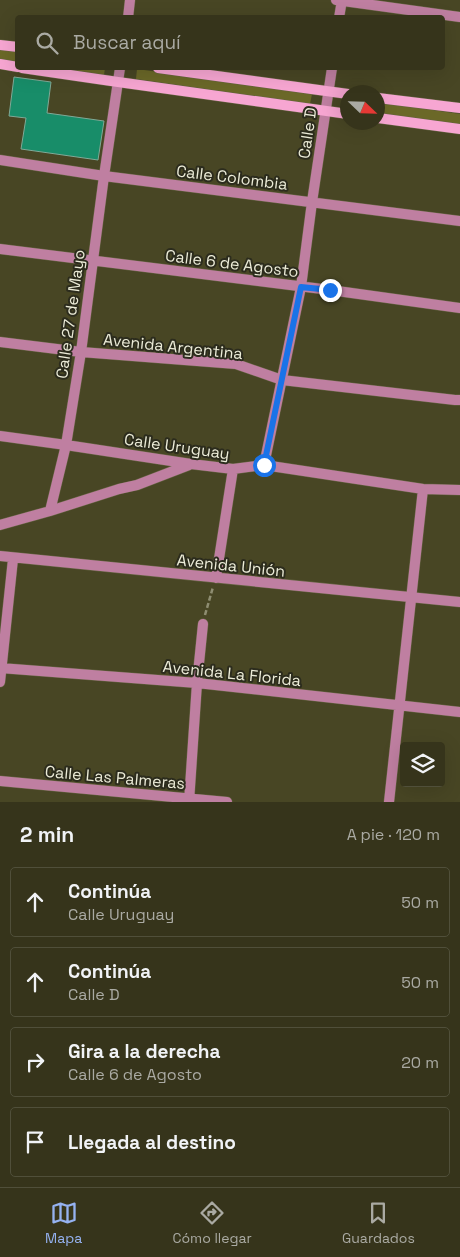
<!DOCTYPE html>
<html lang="es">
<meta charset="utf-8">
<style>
body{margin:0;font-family:"Space Grotesk",sans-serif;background:#3d3c24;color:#f1f3f6}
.controls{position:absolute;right:15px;bottom:15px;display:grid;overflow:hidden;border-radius:5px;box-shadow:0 5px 20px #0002}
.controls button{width:45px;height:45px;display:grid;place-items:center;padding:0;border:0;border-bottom:1px solid #504f3a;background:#36341b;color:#f1f3f6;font:25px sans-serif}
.compass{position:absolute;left:340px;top:85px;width:45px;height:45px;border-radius:50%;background:#36341b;box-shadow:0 5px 20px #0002;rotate:113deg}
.stop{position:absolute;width:15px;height:15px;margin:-11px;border:4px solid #1a73e8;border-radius:50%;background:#fff}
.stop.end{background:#1a73e8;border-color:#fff;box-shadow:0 1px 5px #0008}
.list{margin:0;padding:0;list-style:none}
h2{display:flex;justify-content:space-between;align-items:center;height:65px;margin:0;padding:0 20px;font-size:21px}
h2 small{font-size:16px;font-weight:400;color:#aaaaa3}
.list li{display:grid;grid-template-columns:32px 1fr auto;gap:15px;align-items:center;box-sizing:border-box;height:70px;margin:0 10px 10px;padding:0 10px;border:1px solid #504f3a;border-radius:5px}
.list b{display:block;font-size:19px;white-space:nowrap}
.list p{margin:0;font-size:16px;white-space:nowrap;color:#aaaaa3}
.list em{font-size:16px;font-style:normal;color:#aaaaa3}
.icon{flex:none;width:28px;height:28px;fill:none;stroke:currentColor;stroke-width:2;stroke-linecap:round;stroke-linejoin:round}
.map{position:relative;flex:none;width:460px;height:802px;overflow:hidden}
.search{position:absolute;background:#36341b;box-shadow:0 5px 20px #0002;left:15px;right:15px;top:15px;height:55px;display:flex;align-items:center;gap:12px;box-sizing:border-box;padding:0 18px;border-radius:5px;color:#aaaaa3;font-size:19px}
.sheet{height:385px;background:#36341b}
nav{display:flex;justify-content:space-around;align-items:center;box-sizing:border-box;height:70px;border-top:1px solid #504f3a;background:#36341b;font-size:14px;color:#aaaaa3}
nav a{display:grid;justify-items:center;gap:2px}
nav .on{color:#95b2f1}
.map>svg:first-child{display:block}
.green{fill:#6b6828}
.building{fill:#188d69;stroke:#80a997}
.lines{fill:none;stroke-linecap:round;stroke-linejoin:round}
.minor-casing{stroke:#666444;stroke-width:11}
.secondary-casing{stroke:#666444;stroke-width:11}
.path{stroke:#8e8d71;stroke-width:2.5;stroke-dasharray:5 2.5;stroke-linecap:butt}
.minor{stroke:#bf7fa1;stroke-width:10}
.secondary{stroke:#f7a6d2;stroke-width:10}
.route{stroke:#1a73e8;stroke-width:6}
.labels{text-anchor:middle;stroke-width:4;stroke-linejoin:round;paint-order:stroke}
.street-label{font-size:16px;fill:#ececd8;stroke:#2c2c1d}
</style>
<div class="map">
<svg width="460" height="802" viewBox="0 0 460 802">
<rect width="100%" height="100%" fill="#484624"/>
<!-- green -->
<path class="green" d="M0,49l17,3v10l-17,-3z
M56,68h49l-1,7z
M137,69l175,25 -2,10 -174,-25z
M378,102l82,12v10l-82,-11z"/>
<!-- building -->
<path class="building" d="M14,77l37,5 -4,31 57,8 -6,39 -77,-11 5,-31 -17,-2z"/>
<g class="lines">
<!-- minor casing -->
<g class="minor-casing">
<path id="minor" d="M336,0l124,17
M128,18l2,-18
M339,18l3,-18
M0,160l104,16 356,45
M0,249l330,41 130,18
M0,342l81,10 155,12 46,16 173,20h5
M0,436l66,9 125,19 42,5 31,-4 37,-178 11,-85 20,-134
M264,465l159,24 37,1
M50,511l69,-22 18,-4 52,-20
M0,525l50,-14 16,-66 15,-93 23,-176 16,-108
M0,556l460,46
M216,578l17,-109
M0,668l197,15 263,29
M0,682l13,-123
M0,781l227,21
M189,802l8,-119 6,-59
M389,802l34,-313"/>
</g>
<!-- secondary casing -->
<g class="secondary-casing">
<path id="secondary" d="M0,45l18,2
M0,64l18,3
M22,68l96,14 230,32
M158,68l190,26
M378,98l82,10
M378,118l82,11"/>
</g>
<!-- path -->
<path class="path" d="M205,615l8,-28"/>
<!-- minor -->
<use href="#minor" class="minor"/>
<!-- secondary -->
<use href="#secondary" class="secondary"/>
</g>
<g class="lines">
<!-- route -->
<path class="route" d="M264,465l37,-178 29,3"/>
</g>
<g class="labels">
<!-- street labels -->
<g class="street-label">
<text transform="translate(307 133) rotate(-82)" y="6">Calle D</text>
<text transform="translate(232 177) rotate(7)" y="6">Calle Colombia</text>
<text transform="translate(232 263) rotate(7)" y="6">Calle 6 de Agosto</text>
<text transform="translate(70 314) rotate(-82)" y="6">Calle 27 de Mayo</text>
<text transform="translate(173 346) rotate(6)" y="6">Avenida Argentina</text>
<text transform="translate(177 446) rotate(8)" y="6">Calle Uruguay</text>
<text transform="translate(231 565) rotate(6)" y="6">Avenida Unión</text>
<text transform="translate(232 673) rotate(6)" y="6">Avenida La Florida</text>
<text transform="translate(115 777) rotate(5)" y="6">Calle Las Palmeras</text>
</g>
</g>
</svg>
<div class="controls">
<button><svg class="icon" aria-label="layers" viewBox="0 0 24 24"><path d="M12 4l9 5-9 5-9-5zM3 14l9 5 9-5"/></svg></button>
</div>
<svg class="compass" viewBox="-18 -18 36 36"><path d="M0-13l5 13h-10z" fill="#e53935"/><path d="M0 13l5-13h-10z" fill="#aaaaa3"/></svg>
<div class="stop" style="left:264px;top:465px"></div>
<div class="stop end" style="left:330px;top:290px"></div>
<div class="search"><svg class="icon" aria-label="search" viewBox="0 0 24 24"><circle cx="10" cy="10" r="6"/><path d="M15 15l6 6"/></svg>Buscar aquí</div>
</div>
<section class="sheet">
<h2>2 min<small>A pie · 120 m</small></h2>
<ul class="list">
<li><svg class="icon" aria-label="ahead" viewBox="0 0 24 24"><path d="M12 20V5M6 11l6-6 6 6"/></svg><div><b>Continúa</b><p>Calle Uruguay</p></div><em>50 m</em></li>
<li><svg class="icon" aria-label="ahead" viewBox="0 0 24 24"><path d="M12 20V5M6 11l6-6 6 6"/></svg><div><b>Continúa</b><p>Calle D</p></div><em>50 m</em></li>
<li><svg class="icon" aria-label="right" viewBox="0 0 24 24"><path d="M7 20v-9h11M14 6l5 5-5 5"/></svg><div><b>Gira a la derecha</b><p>Calle 6 de Agosto</p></div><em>20 m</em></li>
<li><svg class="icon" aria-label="arrive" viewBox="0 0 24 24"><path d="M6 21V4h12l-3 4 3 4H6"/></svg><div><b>Llegada al destino</b></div></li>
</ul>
</section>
<nav>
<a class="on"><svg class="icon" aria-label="map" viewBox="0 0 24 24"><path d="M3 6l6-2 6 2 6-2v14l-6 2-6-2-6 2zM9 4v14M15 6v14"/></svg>Mapa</a>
<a><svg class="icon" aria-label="directions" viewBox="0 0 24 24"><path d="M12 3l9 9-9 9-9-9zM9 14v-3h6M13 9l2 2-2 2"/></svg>Cómo llegar</a>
<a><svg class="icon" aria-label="saved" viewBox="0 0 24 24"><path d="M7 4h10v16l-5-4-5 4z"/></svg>Guardados</a>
</nav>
